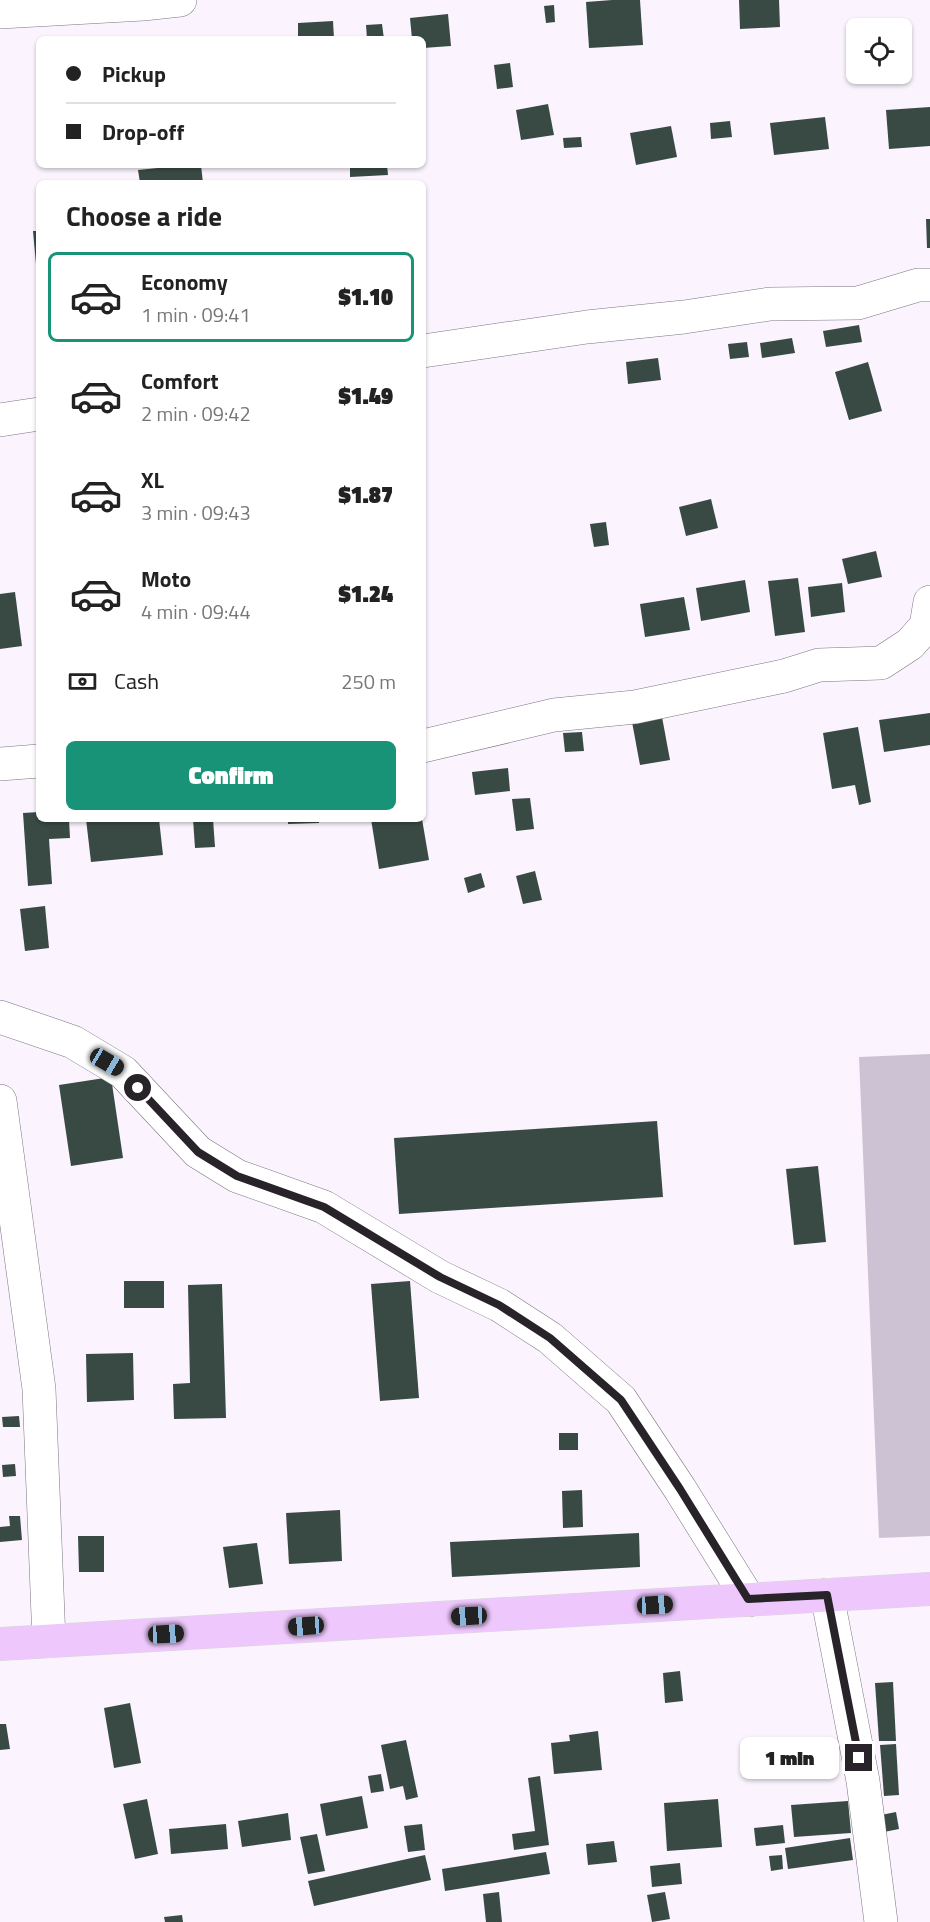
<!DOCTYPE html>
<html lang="en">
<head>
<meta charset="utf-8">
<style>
	body { margin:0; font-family:"Titillium Web",sans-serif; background:#f2f2f2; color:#222; height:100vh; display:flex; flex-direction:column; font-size:22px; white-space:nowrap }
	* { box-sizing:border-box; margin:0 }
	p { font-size:20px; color:#767676 }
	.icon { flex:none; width:33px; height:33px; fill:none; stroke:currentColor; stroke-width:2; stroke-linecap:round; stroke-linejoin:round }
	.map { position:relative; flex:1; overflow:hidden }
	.side { position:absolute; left:36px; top:180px; width:390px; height:642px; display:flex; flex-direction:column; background:#fff; border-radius:9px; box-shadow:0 2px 4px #0004 }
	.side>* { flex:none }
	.banner { position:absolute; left:36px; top:36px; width:390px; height:132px; border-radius:9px; box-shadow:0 2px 4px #0004; display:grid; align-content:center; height:132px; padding:0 30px; background:#fff }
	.controls { position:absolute; left:846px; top:18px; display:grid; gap:12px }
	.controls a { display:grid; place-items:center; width:66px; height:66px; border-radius:9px; background:#fff; box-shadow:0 2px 4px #0004; font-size:30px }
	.end { position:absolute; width:27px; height:27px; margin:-14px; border:8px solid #272329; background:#fff; box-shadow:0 0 0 3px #fff }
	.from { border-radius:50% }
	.bubble { position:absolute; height:42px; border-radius:9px; background:#fff; box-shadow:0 2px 4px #0004; font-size:20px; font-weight:800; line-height:42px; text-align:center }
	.car { position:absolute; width:18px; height:36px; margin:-18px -9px; border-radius:8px; box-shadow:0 0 4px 2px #0007; background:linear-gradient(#222 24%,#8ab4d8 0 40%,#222 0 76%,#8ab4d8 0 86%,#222 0) }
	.banner b { display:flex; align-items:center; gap:21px; height:57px; font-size:22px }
	.banner b+b { border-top:2px solid #e0e0e0 }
	.banner i { width:15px; height:15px; background:#222 }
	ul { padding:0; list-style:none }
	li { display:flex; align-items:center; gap:18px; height:90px; margin:0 12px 9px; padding:0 18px; border:3px solid transparent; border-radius:9px }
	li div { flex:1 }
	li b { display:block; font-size:22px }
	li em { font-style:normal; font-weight:800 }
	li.selected { border-color:#199378 }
	li>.icon { width:54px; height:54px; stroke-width:1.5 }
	h2 { padding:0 30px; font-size:27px; line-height:72px }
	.pay { display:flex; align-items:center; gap:15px; height:66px; padding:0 30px; font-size:22px }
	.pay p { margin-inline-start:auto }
	.primary-button { display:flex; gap:12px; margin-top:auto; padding:12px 30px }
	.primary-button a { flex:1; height:69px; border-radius:9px; background:#199378; color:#fff; font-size:24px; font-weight:800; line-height:69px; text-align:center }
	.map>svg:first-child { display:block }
	.green { fill:#cdc2d3 }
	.building { fill:#394a44 }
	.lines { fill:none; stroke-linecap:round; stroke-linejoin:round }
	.minor-casing { stroke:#7d7481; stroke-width:34 }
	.major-casing { stroke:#d8d7d8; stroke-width:34 }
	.minor { stroke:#fff; stroke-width:33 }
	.major { stroke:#eec8fd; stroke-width:33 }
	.route { stroke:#272329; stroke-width:8 }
</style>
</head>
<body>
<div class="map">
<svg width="930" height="1922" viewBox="0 0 930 1922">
	<rect width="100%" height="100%" fill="#fbf4fe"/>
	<!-- green -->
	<polygon class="green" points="930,1054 930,1536 879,1538 859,1057"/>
	<!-- building -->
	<g class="building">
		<polygon points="612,0 640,0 643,45 589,48 586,2"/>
		<polygon points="739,0 779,0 780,27 740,29"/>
		<polygon points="554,5 555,22 546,23 544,6"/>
		<polygon points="448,14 451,46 423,48 423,39 412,39 410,18"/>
		<polygon points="333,21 334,39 298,39 298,23"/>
		<polygon points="382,24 384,39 367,39 366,25"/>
		<polygon points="510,63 513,87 497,89 494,65"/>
		<polygon points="548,104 554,135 521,140 516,110"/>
		<polygon points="930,107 930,146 889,149 886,110"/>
		<polygon points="825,117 829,149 774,155 770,123"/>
		<polygon points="730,121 732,137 711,139 710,123"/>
		<polygon points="671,126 677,157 636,165 630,133"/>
		<polygon points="581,137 582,147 564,148 563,138"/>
		<polygon points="187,165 201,165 203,183 140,183 138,170"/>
		<polygon points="350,165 387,165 388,175 350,177"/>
		<polygon points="926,219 930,219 930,248 927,248"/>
		<polygon points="33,231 39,231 39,275 37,275"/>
		<polygon points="859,325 862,342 826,347 823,331"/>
		<polygon points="792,338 795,353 762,358 760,343"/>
		<polygon points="747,342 749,357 730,359 728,344"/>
		<polygon points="658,358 661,380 628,384 626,362"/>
		<polygon points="868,362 882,411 849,420 835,372"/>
		<polygon points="711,499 718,528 686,536 679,507"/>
		<polygon points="606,522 609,545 594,547 590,524"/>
		<polygon points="876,551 882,577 848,584 842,559"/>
		<polygon points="798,578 805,632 775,636 768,581"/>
		<polygon points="745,580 750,612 701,621 696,588"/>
		<polygon points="842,583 845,612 811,617 808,587"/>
		<polygon points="15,592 22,646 0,649 0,594"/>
		<polygon points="684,597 690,630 645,637 640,604"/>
		<polygon points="930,713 930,745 884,752 879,720"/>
		<polygon points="662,717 670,760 640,765 632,722"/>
		<polygon points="858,727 871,802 859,805 855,785 832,789 823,733"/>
		<polygon points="582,732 584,751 565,752 563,733"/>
		<polygon points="508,768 510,791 475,795 472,772"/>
		<polygon points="530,798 534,829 516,831 512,799"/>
		<polygon points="39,812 39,819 69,819 70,838 49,839 52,884 28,886 23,813"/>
		<polygon points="86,819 159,819 163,855 91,862"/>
		<polygon points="193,819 213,819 215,847 195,848"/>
		<polygon points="288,819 319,819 319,823 288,824"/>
		<polygon points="371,819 422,819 429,860 379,869"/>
		<polygon points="535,871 542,900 523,904 516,876"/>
		<polygon points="481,873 485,887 468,893 464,878"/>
		<polygon points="45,906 49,948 25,951 20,909"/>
		<polygon points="111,1077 123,1158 71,1166 59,1085"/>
		<polygon points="657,1121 663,1197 399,1214 394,1138"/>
		<polygon points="818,1166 826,1242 794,1245 786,1169"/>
		<rect x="124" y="1281" width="40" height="27"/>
		<polygon points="410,1281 419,1398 380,1401 371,1284"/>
		<polygon points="222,1284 226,1418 174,1419 173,1384 190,1383 188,1285"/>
		<polygon points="133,1353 134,1400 87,1402 86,1354"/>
		<polygon points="19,1416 20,1427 3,1427 2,1417"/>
		<rect x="559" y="1433" width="19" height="17"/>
		<polygon points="15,1464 16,1476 3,1477 2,1465"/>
		<polygon points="582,1490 583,1527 563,1528 562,1491"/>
		<polygon points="340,1510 342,1561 289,1564 286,1513"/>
		<polygon points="9,1516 20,1516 22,1540 0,1542 0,1527 10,1526"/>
		<polygon points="639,1533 640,1567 452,1577 450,1542"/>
		<polygon points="78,1536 104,1536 104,1572 79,1572"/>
		<polygon points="257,1543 263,1584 229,1588 223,1547"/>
		<polygon points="680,1671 683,1701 665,1703 663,1673"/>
		<polygon points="893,1682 896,1741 879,1741 875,1683"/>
		<polygon points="130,1703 141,1763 114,1768 104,1708"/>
		<polygon points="0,1724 6,1724 10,1749 0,1750"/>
		<polygon points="598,1731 602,1770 554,1774 551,1743 570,1741 569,1735"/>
		<polygon points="406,1740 418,1797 406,1800 403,1786 390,1789 381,1745"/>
		<polygon points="896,1744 899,1795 884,1796 880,1745"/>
		<polygon points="381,1774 384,1791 371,1793 368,1776"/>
		<polygon points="540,1776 549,1845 514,1850 512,1834 535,1831 528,1778"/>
		<polygon points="362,1796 368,1828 326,1836 320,1804"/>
		<polygon points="147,1799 158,1854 135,1859 123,1804"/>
		<polygon points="718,1799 722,1847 667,1851 664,1803"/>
		<polygon points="848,1801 851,1833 794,1837 791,1805"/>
		<polygon points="896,1812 899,1829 884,1832 881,1815"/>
		<polygon points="288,1813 291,1840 242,1847 238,1821"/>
		<polygon points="226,1824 228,1849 171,1854 169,1829"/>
		<polygon points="422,1824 425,1850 408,1852 404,1826"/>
		<polygon points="783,1825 785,1843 756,1846 754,1828"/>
		<polygon points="317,1834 325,1871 308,1874 300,1837"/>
		<polygon points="850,1838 853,1860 788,1869 785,1848"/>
		<polygon points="614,1841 617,1862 588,1865 586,1844"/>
		<polygon points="546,1852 550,1874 445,1891 442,1869"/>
		<polygon points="425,1855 431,1880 314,1906 308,1881"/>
		<polygon points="782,1855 783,1869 771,1871 769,1856"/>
		<polygon points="680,1863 682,1884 652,1887 650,1866"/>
		<polygon points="499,1892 502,1922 486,1922 483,1894"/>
		<polygon points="665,1892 670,1919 652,1922 647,1895"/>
		<polygon points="182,1915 183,1922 165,1922 164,1917"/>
	</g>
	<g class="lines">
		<!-- minor casing -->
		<g class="minor-casing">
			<g id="minor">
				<polyline points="0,12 143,4 180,0"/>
				<polyline points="423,351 587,327 684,317 770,304 858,303 918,285 930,285"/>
				<polyline points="0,420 39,414"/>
				<polyline points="423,746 554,715 635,707 784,676 819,665 881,663 910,644 926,626 930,602"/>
				<polyline points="0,764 39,761"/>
				<polyline points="0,1017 73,1042 123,1072 198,1152 237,1176 324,1207 440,1277 499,1305 550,1338 621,1400 680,1489 749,1600"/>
				<polyline points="0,1101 39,1389 49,1641"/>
				<polyline points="827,1595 863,1781 881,1922"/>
			</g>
		</g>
		<!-- major casing -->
		<g class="major-casing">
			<polyline id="major" points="0,1644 930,1589"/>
		</g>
		<!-- minor -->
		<use href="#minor" class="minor"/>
		<!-- major -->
		<use href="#major" class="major"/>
	</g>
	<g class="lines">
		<!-- route -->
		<polyline class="route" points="138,1088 198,1152 237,1176 324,1207 440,1277 499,1305 550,1338 621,1400 680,1489 748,1599 827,1595 859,1758"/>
	</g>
</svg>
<div class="controls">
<a><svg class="icon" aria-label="locate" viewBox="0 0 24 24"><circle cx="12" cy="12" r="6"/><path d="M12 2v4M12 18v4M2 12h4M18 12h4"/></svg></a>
</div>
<i class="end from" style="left:138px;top:1088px"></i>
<i class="end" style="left:859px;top:1758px"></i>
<div class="bubble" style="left:740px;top:1737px;width:99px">1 min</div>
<i class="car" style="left:107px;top:1062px;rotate:120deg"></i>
<i class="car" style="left:655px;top:1605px;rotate:87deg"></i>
<i class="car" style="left:469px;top:1616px;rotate:267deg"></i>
<i class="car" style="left:306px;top:1626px;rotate:266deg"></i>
<i class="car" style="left:166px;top:1634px;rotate:87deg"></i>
<div class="banner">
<b><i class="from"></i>Pickup</b>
<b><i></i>Drop-off</b>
</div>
<section class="side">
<h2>Choose a ride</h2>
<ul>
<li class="selected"><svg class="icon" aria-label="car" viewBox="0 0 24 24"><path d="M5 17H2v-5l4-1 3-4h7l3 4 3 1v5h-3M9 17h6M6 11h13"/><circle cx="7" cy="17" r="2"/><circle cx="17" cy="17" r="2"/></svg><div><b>Economy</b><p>1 min · 09:41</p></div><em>$1.10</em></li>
<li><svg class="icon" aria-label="car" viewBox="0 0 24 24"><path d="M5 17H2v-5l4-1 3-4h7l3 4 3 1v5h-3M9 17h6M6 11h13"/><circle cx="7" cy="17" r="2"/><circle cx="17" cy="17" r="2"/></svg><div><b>Comfort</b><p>2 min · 09:42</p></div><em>$1.49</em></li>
<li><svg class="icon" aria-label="car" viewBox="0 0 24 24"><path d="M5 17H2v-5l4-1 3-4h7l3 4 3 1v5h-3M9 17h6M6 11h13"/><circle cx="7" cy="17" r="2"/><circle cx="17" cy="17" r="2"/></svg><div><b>XL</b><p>3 min · 09:43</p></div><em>$1.87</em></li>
<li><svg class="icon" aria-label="car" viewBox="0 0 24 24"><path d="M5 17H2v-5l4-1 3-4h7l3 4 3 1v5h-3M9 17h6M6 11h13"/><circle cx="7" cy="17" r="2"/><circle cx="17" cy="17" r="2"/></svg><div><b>Moto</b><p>4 min · 09:44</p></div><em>$1.24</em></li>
</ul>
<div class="pay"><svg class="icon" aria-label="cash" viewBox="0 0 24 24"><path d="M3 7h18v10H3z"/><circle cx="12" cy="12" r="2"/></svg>Cash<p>250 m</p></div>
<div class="primary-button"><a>Confirm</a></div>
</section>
</div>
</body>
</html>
